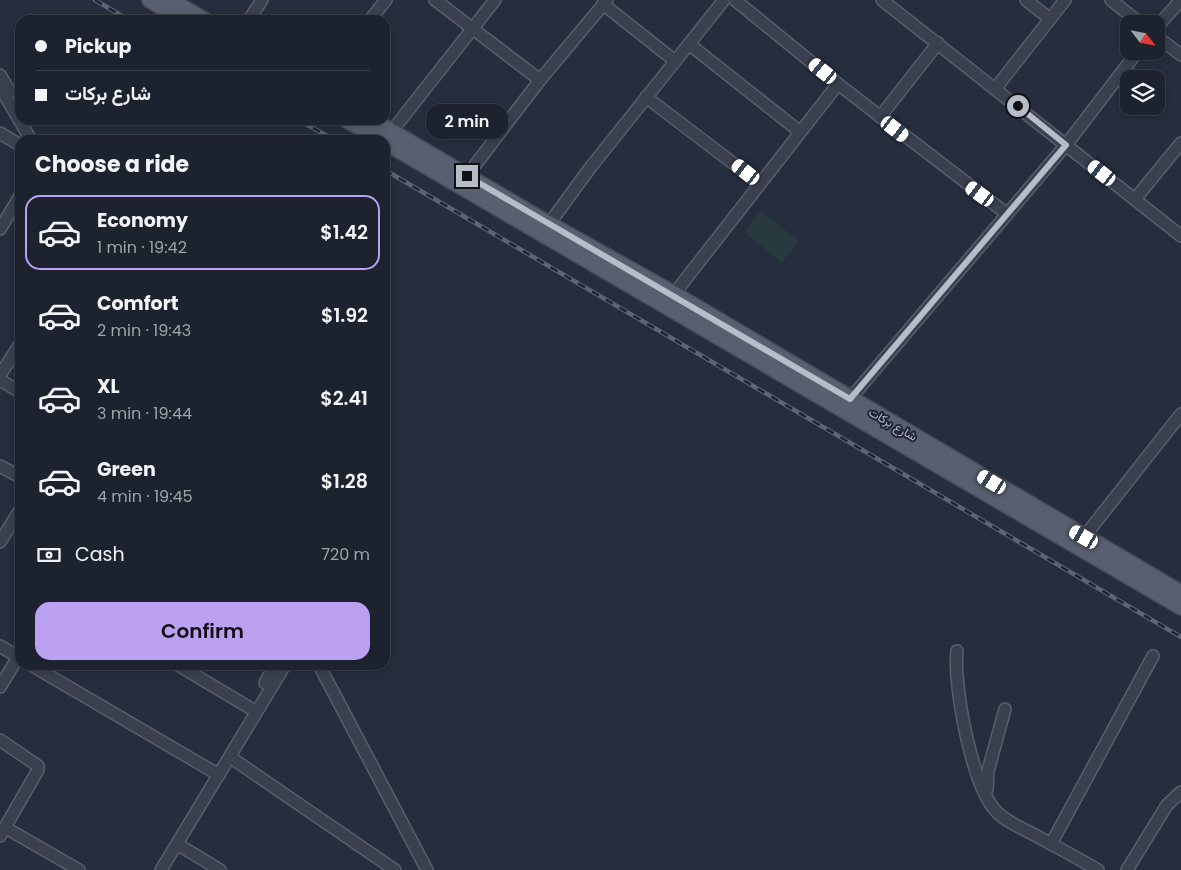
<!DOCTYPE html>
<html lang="en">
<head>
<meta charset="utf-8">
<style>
	body { margin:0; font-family:Poppins,Vazirmatn,sans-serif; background:#292f3a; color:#f1f3f6; height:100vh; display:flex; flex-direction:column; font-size:19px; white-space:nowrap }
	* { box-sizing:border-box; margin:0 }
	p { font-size:16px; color:#a0a4aa }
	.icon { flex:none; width:28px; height:28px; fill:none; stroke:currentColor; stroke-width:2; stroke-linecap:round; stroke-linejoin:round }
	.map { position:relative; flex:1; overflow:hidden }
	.details { position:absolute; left:15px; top:135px; width:375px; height:535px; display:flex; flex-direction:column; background:#1c222e; border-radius:15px; box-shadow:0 2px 8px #0003,0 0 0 1px #3a3f4a }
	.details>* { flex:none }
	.guide { position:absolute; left:15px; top:15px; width:375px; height:110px; border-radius:15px; box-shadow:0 2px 8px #0003,0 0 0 1px #3a3f4a; display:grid; align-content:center; height:110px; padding:0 20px; background:#1c222e }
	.needle { width:32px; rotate:122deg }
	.tools { position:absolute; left:1120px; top:15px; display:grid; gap:10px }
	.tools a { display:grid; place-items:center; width:45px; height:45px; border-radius:10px; background:#1c222e; box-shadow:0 2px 8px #0003,0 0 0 1px #3a3f4a; font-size:25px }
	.end { position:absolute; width:22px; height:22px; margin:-11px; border:6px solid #b7bcc9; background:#111; box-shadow:0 0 0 2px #111 }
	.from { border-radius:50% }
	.bubble { position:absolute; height:35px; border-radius:15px; background:#1c222e; box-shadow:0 2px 8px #0003,0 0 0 1px #3a3f4a; font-size:16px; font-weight:600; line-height:35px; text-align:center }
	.car { position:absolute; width:15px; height:30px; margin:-15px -8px; border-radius:6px; box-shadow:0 0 4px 1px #0007; background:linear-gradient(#fff 24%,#345 0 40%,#fff 0 76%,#345 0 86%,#fff 0) }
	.guide b { display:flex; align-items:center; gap:18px; height:48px; font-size:19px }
	.guide b+b { border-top:1px solid #3a3f4a }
	.guide i { width:12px; height:12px; background:#f1f3f6 }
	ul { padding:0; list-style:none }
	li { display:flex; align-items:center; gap:15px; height:75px; margin:0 10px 8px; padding:0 10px; border:2px solid transparent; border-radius:15px }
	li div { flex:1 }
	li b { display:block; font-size:19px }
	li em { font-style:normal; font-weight:600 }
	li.active { border-color:#bca0f2 }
	li>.icon { width:45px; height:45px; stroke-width:1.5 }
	h2 { padding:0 20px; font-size:22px; line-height:60px }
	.pay { display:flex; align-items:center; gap:12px; height:55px; padding:0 20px; font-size:19px }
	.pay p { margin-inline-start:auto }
	.cta { display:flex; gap:10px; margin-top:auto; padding:10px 20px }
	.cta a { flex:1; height:58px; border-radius:15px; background:#bca0f2; color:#111; font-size:20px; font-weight:600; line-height:58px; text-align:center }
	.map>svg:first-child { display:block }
	.green { fill:#283a3f }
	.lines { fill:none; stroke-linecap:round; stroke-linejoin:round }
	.minor-casing { stroke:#585e6c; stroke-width:14 }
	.major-casing { stroke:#444957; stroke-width:18 }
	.minor { stroke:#3a404e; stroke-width:11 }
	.major { stroke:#585f6e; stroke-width:15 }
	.rail-casing { stroke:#5d6475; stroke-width:4.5 }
	.rail { stroke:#1f2534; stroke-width:2.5; stroke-dasharray:8; stroke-linecap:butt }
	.route { stroke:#b7bcc9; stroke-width:6 }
	.labels { text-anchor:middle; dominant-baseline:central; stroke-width:4; stroke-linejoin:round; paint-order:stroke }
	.street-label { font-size:12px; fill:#b7bcc9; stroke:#1f2534 }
</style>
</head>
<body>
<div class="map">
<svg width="1181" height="870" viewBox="0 0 1181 870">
	<rect width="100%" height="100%" fill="#262e3e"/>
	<!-- green -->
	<polygon class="green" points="760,211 799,241 782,262 744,232"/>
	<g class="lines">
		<!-- minor casing -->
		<g class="minor-casing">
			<g id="minor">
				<polyline points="435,0 540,80"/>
				<polyline points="735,0 838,84 1007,214"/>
				<polyline points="882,0 1181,236"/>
				<polyline points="1026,0 1050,19"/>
				<polyline points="1111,0 1141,24"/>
				<polyline points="603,4 675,61"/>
				<polyline points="249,20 262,0"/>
				<polyline points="370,20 386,0"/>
				<polyline points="1156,28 1181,0"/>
				<polyline points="1156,36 1181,55"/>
				<polyline points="689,44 799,131"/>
				<polyline points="0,75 10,92"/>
				<polyline points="0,87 31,140"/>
				<polyline points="995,89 1065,0"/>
				<polyline points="646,97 759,183"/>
				<polyline points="880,117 938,43"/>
				<polyline points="392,131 495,0"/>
				<polyline points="0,133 20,145"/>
				<polyline points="463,181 540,80 607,0"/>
				<polyline points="1135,199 1181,143"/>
				<polyline points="549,224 590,168 724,0"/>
				<polyline points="0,229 20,196"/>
				<polyline points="674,294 838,84"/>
				<polyline points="0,375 20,344"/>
				<polyline points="0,380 20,392"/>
				<polyline points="850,399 1066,145 1138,51"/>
				<polyline points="0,466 20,477"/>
				<polyline points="1084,537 1181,414"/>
				<polyline points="0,542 20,510"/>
				<polyline points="0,646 20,658"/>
				<path d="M957,651c-4,34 15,135 39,160 9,10 23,16 35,22 22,12 45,24 67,37"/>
				<polyline points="31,665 219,775"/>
				<polyline points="178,665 250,708"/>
				<polyline points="319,665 427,870"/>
				<polyline points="265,683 275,665"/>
				<polyline points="0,687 20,654"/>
				<polyline points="0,740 38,766 38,770 0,836"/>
				<polyline points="230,757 395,870"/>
				<polyline points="987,790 988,771 1005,709"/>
				<polyline points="6,828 79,870"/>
				<polyline points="177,844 220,870"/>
				<polyline points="1051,844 1153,656"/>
				<polyline points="161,870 285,665"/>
				<polyline points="1127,870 1167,805 1181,792"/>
			</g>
		</g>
		<!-- major casing -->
		<g class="major-casing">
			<g id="major">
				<polyline points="150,0 183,20"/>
				<polyline points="170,0 204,20"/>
				<polyline points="347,120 382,140"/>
				<polyline points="372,120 549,224 674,294 1181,593"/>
				<polyline points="385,142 1181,607"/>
			</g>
		</g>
		<!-- minor -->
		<use href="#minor" class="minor"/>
		<!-- major -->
		<use href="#major" class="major"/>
		<!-- rail casing -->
		<g class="rail-casing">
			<g id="rail">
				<polyline points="95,0 129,20"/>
				<polyline points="299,120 334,140"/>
				<polyline points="385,170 1181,637"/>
			</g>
		</g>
		<!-- rail -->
		<use href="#rail" class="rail"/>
	</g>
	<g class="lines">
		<!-- route -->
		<polyline class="route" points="467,176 850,399 1066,145 1018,106"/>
	</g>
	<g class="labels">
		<!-- street labels -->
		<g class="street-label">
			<text transform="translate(893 424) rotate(30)">شارع بركات</text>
		</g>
	</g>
</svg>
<div class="tools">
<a><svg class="needle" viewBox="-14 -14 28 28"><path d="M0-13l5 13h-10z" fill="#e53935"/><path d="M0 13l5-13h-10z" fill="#a0a4aa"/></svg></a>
<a><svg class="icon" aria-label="layers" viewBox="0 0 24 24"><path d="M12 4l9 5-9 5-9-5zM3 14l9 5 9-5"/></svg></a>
</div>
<i class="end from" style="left:1018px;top:106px"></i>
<i class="end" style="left:467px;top:176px"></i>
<div class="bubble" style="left:426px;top:104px;width:82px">2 min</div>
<i class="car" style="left:823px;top:71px;rotate:309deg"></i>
<i class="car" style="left:895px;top:129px;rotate:128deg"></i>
<i class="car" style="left:746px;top:172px;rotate:308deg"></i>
<i class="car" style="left:1102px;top:173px;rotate:308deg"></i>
<i class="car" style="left:980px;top:194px;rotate:306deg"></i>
<i class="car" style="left:992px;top:482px;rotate:301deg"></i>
<i class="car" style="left:1084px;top:537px;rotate:300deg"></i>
<div class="guide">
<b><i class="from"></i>Pickup</b>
<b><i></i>شارع بركات</b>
</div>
<section class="details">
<h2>Choose a ride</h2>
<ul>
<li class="active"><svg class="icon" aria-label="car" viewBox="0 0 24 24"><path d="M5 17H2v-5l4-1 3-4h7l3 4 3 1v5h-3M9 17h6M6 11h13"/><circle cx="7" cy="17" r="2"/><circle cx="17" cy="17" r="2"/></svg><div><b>Economy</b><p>1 min · 19:42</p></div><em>$1.42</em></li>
<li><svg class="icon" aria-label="car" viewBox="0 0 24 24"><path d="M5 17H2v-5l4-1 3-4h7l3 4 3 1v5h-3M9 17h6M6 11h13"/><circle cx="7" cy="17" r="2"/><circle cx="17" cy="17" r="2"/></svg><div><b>Comfort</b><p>2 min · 19:43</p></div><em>$1.92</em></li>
<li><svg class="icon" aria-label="car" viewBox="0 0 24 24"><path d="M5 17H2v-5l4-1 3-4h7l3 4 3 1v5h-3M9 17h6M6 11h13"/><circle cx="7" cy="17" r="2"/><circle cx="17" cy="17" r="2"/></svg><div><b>XL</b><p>3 min · 19:44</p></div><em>$2.41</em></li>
<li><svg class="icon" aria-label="car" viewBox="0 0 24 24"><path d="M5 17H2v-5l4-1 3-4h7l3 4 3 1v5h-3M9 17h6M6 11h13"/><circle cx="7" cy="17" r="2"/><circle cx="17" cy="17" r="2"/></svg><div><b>Green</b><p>4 min · 19:45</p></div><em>$1.28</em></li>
</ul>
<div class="pay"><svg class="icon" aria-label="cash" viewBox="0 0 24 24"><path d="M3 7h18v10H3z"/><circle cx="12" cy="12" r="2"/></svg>Cash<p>720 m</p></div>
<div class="cta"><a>Confirm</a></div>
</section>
</div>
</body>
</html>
